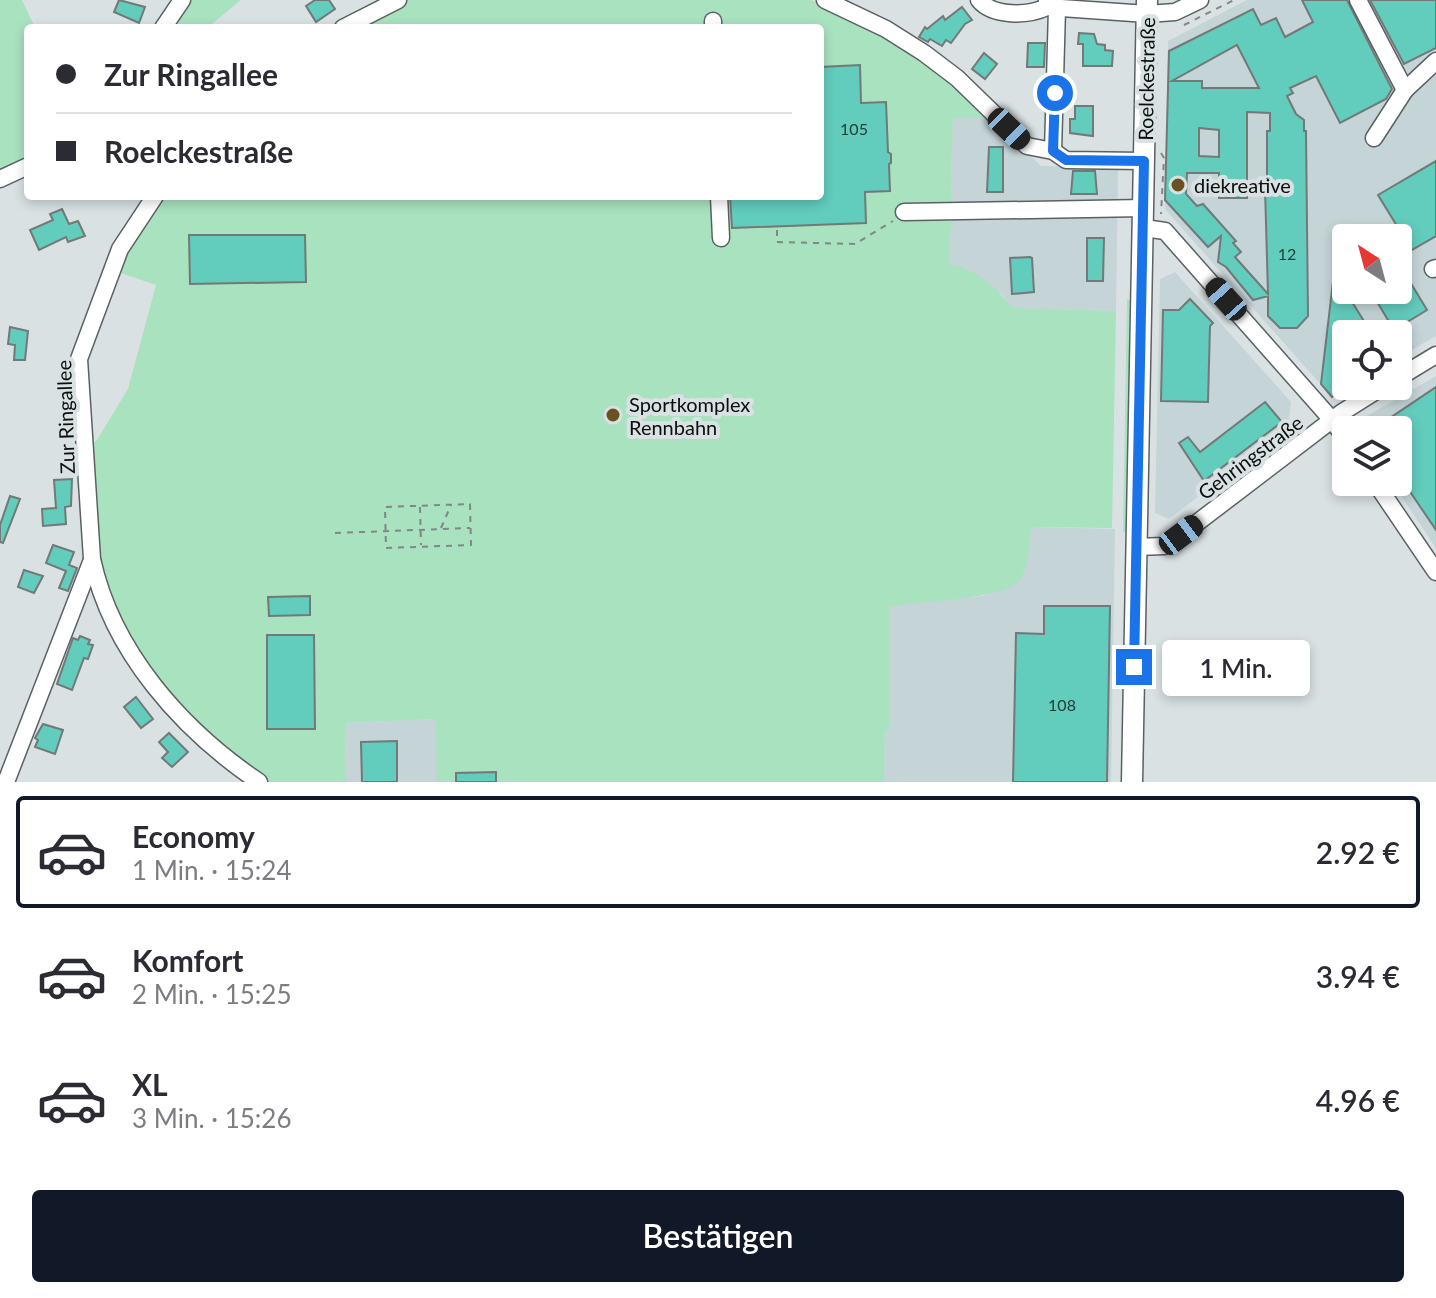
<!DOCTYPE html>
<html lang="de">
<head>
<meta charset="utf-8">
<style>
	body { margin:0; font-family:Lato,sans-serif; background:#f7f7f7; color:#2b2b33; height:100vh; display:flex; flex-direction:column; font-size:30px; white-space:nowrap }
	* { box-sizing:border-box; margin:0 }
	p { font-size:26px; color:#7c7c81 }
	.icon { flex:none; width:44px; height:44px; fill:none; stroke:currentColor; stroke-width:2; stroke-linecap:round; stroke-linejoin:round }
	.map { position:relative; height:782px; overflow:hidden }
	.sheet { display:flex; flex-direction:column; background:#fff; flex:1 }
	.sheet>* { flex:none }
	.top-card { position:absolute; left:24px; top:24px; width:800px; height:176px; border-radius:8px; box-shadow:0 4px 12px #0003; display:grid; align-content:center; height:176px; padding:0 32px; background:#fff }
	.needle { width:52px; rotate:324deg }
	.controls { position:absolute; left:1332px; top:224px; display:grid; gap:16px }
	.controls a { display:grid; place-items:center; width:80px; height:80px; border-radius:8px; background:#fff; box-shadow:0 4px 12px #0003; font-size:40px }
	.end { position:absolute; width:36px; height:36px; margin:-18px; border:10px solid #1a73e8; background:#fff; box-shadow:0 0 0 4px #fff }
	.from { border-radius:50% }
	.bubble { position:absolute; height:56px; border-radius:8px; background:#fff; box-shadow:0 4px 12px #0003; font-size:26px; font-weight:600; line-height:56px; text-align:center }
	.car { position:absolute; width:24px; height:48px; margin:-24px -12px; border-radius:10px; box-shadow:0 0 6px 2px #0007; background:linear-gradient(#222 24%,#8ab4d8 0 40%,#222 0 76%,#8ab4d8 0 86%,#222 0) }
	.top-card b { display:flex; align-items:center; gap:28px; height:76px; font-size:30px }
	.top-card b+b { border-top:2px solid #e1e1e2 }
	.top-card i { width:20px; height:20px; background:#2b2b33 }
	ul { padding:14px 0 0; list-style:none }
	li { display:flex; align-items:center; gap:24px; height:112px; margin:0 16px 12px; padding:0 16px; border:4px solid transparent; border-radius:8px }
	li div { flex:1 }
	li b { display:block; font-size:30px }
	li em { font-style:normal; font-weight:600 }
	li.on { border-color:#111827 }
	li>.icon { width:72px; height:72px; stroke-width:1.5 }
	.cta { display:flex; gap:16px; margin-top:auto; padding:16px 32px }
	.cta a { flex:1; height:92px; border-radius:8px; background:#111827; color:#fff; font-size:32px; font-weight:600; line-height:92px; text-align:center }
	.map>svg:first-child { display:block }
	.built { fill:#c4d4d7; fill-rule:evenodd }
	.green { fill:#a9e2bf }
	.building { fill:#62ccbd; stroke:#727977; stroke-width:2; fill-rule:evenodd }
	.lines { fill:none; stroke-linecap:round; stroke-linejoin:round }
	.minor-casing { stroke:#5b6163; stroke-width:19 }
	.major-casing { stroke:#5b6163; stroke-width:23 }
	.path { stroke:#818787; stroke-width:2; stroke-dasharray:6 6; stroke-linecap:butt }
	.minor { stroke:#fff; stroke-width:16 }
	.major { stroke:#fff; stroke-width:20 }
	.route { stroke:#1a73e8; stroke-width:10 }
	.poi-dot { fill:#6b5122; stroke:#d9e1e2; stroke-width:3 }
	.labels { text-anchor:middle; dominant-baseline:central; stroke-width:8; stroke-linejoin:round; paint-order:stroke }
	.number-label { font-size:16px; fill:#213e3a }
	.street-label { font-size:20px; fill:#0b0e0e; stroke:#d9e1e2 }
	.poi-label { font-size:20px; fill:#0b0e0e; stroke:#d9e1e2; text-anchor:start }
</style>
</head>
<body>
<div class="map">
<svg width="1436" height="782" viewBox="0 0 1436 782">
	<rect width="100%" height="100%" fill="#d9e1e2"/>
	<!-- built -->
	<g class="built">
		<path d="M1247,0h189v336l-38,22v-24h-52v52h5l-19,11 -167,-188 3,-168zM1346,238h52v52h-52z"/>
		<polygon points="953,118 993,118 1041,166 1118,167 1116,311 1011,308 1002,294 950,264 950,230 953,223 951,178"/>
		<polygon points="1175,272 1291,402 1288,428 1169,519 1155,513 1160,279"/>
		<polygon points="1436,376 1436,548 1392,482 1398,482 1398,430 1357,430 1353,424"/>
		<polygon points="1031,527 1115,529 1111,782 884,782 885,729 889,728 889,607 904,603 982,596 1019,581 1024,573"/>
		<polygon points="437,719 437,782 346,782 345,723"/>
	</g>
	<!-- green -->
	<g class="green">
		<polygon points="0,0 22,0 35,28 28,28 28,161 0,173"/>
		<polygon points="189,0 241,0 207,28 170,28"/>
		<path d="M408,0h403l7,3c65,30 122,67 175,115h-40l-2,60 2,45 -3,7v34c27,6 46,22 62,44l104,3 -4,217 -81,-1c-2,15 -2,37 -9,50 -14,24 -106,23 -133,30v122l-4,1 -1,52h-447l-1,-63 -91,4 1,59h-77l-12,-7 -57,-44 -71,-89 -33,-85 -7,-111 8,-6 31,-51 28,-104 -38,-13 41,-76h661v-168h-471z"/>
		<polygon points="1127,299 1135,302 1127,532 1123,532"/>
	</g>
	<!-- building -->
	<g class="building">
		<polygon points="119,0 145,7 139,23 114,12"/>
		<polygon points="315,0 329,0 335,9 316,22 306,6"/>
		<path d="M1302,0h45l45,89 -6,10 -46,24 -24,-47 -26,12 3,5 -6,3 9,18 8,6v11h2l2,185 -11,12h-17l-12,-12v-20l-15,4 -27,-33 -8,-5 3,-26 -13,11 -43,-47 4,-149 84,-42 8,16 15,-7 9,19 28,-15zM1237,45l22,43h-57v-7h-30zM1247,112l23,1v18h-3v57h-2l3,106 -33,-37 6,-5 -8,-9 3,-2 -33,-37 -6,2 -11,-12 1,-21h32v25h28zM1199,128l20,2v27l-20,-1z"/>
		<polygon points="1370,0 1436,0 1436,48 1404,64"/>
		<polygon points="962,7 972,20 965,24 951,43 946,40 942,46 930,39 928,42 919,37 925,27 927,29 943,16 945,20"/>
		<polygon points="1079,33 1094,34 1097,44 1105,45 1105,50 1113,51 1112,66 1083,66 1083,44 1078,44"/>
		<polygon points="1028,43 1045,43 1044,67 1027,67"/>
		<polygon points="984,53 997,64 985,79 972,69"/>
		<polygon points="860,65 861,103 886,102 888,152 891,154 891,163 889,164 890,191 865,192 866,223 732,228 730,196 820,196 820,67"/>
		<polygon points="1075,106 1093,106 1093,136 1070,133 1070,119 1075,119"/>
		<polygon points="989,147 1003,147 1003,192 987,192"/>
		<polygon points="1436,161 1436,236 1398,258 1398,238 1377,238 1397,226 1378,195"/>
		<polygon points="1073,171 1095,171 1097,194 1071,194"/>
		<polygon points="62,209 69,224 78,221 85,236 68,242 66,237 39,250 30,230 53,220 50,214"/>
		<polygon points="189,235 305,235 306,282 190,284"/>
		<polygon points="1087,238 1104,238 1103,281 1087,281"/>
		<polygon points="1030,257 1032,258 1034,292 1012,294 1010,258"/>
		<polygon points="1398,262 1427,310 1394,330 1370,290 1398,290"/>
		<polygon points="1334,273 1372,334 1346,334 1346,389 1332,397 1321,384"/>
		<polygon points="1190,299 1213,323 1210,326 1208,402 1161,401 1163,310 1179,310"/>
		<polygon points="10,327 28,331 25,360 14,360 15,345 8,344"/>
		<polygon points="1436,387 1436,530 1398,474 1398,430 1372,430"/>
		<polygon points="1265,402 1282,422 1204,481 1179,443 1188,437 1200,452"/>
		<polygon points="72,479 71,506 65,507 66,524 43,526 42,509 56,508 54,480"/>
		<polygon points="10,496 20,499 3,543 0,542 0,525"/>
		<polygon points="53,545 74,552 69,565 77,568 68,591 59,588 66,571 46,563"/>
		<polygon points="24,570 43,576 34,593 18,587"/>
		<polygon points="310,596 310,615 269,616 268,597"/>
		<polygon points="1044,606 1110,606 1107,782 1013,782 1016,633 1044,634"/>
		<polygon points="267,635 314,635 315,729 267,729"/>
		<polygon points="80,636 90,640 88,644 93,645 88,659 84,658 72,690 57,684 73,638 78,640"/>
		<polygon points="136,697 153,719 141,728 124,707"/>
		<polygon points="43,724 63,730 55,754 35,747 38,740 35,738"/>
		<polygon points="169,733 188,752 172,767 162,758 168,752 159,742"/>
		<polygon points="397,741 397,782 362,782 361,742"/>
		<polygon points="496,772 496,782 456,782 456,773"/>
	</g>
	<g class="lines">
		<!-- minor casing -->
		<g class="minor-casing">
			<g id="minor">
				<polyline points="825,0 886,29 924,53 957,78 1027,146 1053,151 1066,160 1144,161"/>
				<path d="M979,0c14,17 49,16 68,7"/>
				<polyline points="1047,0 1047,7 1147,14 1175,12 1200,0"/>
				<polyline points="1358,0 1405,90 1374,138"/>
				<polyline points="713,21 713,28"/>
				<polyline points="163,28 182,0"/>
				<polyline points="343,28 398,0"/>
				<polyline points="1405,90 1436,61"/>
				<polyline points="1053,151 1057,8"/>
				<polyline points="0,179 28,166"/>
				<path d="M155,196l-35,53 -41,110 13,200c20,93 90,171 167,223"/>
				<polyline points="719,196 721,238"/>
				<polyline points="904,212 1144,208"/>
				<polyline points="1144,228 1165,231 1332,420 1346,439"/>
				<polyline points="1433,269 1436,268"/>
				<polyline points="1398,378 1436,355"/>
				<polyline points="1375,482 1436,572"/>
				<polyline points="1136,547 1164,546 1181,535 1341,413 1384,386"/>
				<polyline points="6,782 92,560"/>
			</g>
		</g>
		<!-- major casing -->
		<g class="major-casing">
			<polyline id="major" points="1132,782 1147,0"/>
		</g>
		<!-- path -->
		<g class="path">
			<polyline points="1184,25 1234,0"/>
			<polyline points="1161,153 1164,158 1161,214"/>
			<polyline points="777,230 777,242 855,244 893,221"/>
			<polygon points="470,504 471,545 386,548 385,507"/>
			<polyline points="420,507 421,545"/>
			<polyline points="441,528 451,505"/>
			<polyline points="335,533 470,528"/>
		</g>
		<!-- minor -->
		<use href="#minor" class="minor"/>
		<!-- major -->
		<use href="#major" class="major"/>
	</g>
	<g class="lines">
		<!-- route -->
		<polyline class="route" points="1055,93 1053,151 1066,160 1144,161 1134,667"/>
	</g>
	<!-- markers -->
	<g class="poi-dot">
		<circle cx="1178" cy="185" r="8"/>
		<circle cx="613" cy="415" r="8"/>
	</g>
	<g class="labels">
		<!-- number labels -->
		<g class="number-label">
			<text x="854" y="128">105</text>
			<text x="1287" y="253">12</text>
			<text x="1062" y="704">108</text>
		</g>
		<!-- street labels -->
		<g class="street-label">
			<text transform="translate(1146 79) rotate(-89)">Roelckestraße</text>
			<text transform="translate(65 417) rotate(-92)">Zur Ringallee</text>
			<text transform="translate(1250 457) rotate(-37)">Gehringstraße</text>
		</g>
		<!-- poi labels -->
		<g class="poi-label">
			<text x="1194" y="185">diekreative</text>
			<text x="629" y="404">Sportkomplex<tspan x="629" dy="23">Rennbahn</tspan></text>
		</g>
	</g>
</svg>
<div class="controls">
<a><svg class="needle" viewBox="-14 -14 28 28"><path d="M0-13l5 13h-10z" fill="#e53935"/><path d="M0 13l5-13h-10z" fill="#7c7c81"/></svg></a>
<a><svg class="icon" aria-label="locate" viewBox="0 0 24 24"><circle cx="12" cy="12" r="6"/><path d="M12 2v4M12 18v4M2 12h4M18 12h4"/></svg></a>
<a><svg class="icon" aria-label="layers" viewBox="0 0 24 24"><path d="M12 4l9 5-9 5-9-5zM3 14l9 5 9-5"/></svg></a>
</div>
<i class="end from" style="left:1055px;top:93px"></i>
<i class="end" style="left:1134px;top:667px"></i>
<div class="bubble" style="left:1162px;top:640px;width:148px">1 Min.</div>
<i class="car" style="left:1009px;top:129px;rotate:134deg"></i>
<i class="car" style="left:1226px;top:299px;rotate:318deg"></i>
<i class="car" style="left:1181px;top:535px;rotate:53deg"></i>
<div class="top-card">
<b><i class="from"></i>Zur Ringallee</b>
<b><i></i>Roelckestraße</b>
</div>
</div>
<section class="sheet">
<ul>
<li class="on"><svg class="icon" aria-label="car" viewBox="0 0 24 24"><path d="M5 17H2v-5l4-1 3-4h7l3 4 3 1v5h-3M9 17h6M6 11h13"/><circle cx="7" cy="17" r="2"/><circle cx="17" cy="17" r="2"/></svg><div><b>Economy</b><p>1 Min. · 15:24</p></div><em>2.92 €</em></li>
<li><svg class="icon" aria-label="car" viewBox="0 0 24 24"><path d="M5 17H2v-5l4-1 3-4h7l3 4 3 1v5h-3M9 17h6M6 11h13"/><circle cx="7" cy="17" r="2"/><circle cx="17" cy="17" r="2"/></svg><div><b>Komfort</b><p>2 Min. · 15:25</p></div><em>3.94 €</em></li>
<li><svg class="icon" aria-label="car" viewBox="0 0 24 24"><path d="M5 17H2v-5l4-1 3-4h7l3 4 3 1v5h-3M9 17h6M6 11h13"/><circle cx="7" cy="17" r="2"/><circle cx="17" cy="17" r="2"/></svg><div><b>XL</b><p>3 Min. · 15:26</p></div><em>4.96 €</em></li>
</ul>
<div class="cta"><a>Bestätigen</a></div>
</section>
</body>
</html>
